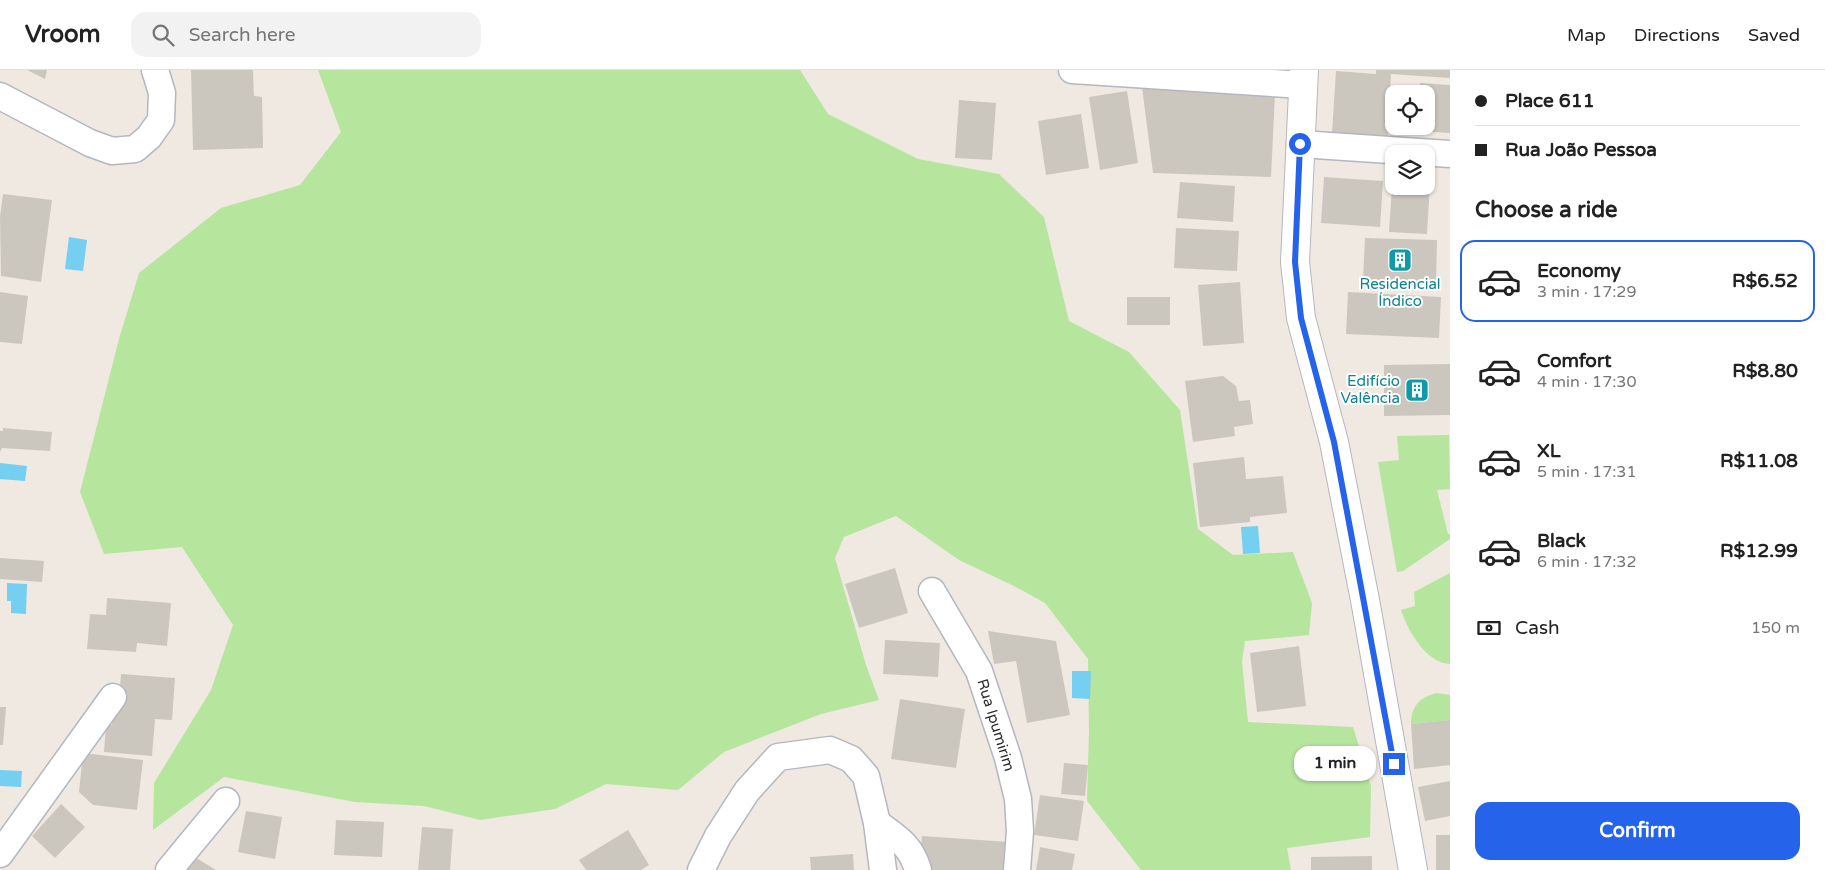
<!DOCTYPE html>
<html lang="en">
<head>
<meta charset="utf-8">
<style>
	body { margin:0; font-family:"Varela Round",sans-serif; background:#f2f2f2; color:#222; height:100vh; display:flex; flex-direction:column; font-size:19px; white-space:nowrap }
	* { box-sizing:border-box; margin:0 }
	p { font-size:16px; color:#767676 }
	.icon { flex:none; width:28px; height:28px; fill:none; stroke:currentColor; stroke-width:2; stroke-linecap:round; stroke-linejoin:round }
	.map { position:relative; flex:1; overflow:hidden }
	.panel { display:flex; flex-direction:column; background:#fff; width:375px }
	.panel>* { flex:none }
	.banner { display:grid; align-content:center; height:110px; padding:0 25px; background:#fff }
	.fabs { position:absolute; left:1385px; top:15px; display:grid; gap:10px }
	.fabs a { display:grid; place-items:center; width:50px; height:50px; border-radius:10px; background:#fff; box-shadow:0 1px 4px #0004; font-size:25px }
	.end { position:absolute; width:22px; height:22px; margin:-11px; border:6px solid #2563eb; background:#fff; box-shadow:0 0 0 2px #fff }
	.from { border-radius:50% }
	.bubble { position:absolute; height:35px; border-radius:15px; background:#fff; box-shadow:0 1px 4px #0004; font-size:16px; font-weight:800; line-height:35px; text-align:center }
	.banner b { display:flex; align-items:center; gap:18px; height:48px; font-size:19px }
	.banner b+b { border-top:1px solid #e0e0e0 }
	.banner i { width:12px; height:12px; background:#222 }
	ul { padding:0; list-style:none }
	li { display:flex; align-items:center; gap:15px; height:82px; margin:0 10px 8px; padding:0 15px; border:2px solid transparent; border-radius:15px }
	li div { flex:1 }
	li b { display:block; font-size:19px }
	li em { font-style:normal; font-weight:800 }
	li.on { border-color:#2563eb }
	li>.icon { width:45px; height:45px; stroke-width:1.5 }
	h2 { padding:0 25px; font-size:22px; line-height:60px }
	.pay { display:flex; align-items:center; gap:12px; height:55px; padding:0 25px; font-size:19px }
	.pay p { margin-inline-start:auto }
	.primary-button { display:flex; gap:10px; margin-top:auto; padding:10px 25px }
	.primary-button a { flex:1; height:58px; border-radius:15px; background:#2563eb; color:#fff; font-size:20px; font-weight:800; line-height:58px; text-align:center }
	header { display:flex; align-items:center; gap:30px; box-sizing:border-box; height:70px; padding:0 25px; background:#fff; border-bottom:1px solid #e0e0e0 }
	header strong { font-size:24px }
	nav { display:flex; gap:28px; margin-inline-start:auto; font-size:18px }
	.search { width:350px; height:45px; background:#f2f2f2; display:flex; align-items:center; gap:12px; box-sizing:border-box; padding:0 18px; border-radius:15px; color:#767676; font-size:19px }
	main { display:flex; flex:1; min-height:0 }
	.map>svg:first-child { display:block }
	.green { fill:#b6e59e }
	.water { fill:#75cff0 }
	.building { fill:#cbc7bf }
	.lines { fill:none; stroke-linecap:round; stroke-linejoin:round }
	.minor-casing { stroke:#b4b7c1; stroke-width:29 }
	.secondary-casing { stroke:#b4b7c1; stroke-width:30 }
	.minor { stroke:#fff; stroke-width:26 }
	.secondary { stroke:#fff; stroke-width:28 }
	.route { stroke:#2563eb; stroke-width:6 }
	.labels { text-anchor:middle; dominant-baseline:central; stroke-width:4; stroke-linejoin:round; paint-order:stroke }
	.culture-label { font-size:15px; fill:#0d838f; stroke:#fff }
	.street-label { font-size:15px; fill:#2e2e2e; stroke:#fff }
</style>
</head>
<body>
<header>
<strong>Vroom</strong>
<div class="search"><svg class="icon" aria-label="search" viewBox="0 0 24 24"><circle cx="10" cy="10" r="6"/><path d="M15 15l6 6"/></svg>Search here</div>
<nav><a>Map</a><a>Directions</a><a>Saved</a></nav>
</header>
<main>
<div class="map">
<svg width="1450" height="800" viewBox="0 0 1450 800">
	<rect width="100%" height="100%" fill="#efe9e1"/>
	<!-- green -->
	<g class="green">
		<polygon points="318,0 800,0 828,44 918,89 999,104 1044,147 1069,251 1129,282 1180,340 1198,459 1233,485 1293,482 1312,533 1309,565 1245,571 1242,592 1248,652 1353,657 1371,716 1370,767 1287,778 1291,800 1141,800 1087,731 1089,661 1088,589 1045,533 1014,516 959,490 896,446 844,467 835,488 866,595 879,630 821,644 724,682 678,720 606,714 555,739 480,750 424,736 355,732 224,707 153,760 154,713 211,620 233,555 182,477 104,484 80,422 119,269 139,203 221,138 300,115 341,62"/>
		<polygon points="1449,365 1450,419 1437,420 1448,464 1450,464 1450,469 1403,501 1397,502 1378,392 1399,390 1397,366"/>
		<path d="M1450,503v91c-24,-1 -42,-33 -49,-54l14,-4 -1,-14z"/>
		<path d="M1437,623l13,2v25l-39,4c0,-18 9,-27 26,-31z"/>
	</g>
	<!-- water -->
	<g class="water">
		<polygon points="69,167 87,170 83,201 65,199"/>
		<polygon points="0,393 27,396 25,411 0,409"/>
		<polygon points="1258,456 1260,483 1243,484 1241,457"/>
		<polygon points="7,513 27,514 26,544 11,543 11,531 7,531"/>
		<polygon points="1072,601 1091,601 1090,629 1072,628"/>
		<polygon points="0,700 22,701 21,717 0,716"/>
	</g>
	<!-- building -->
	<g class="building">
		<polygon points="27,0 47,0 45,9"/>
		<polygon points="191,0 253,0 254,26 262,27 263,78 193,80"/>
		<polygon points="1376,0 1450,0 1450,8 1391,4 1388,67 1332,63 1336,1 1376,4"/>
		<polygon points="1420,13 1450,15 1450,63 1418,61 1418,56 1426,56 1426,24 1420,24"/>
		<polygon points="1142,17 1275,24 1271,107 1153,103"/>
		<polygon points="1127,21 1138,93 1100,100 1089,27"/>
		<polygon points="959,30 996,33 992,90 955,88"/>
		<polygon points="1081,44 1089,98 1046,105 1038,51"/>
		<polygon points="1324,107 1383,111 1380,157 1321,153"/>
		<polygon points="1180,112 1235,116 1233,152 1177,148"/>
		<polygon points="1426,113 1430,113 1427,164 1389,162 1392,116 1426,116"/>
		<polygon points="3,124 52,130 41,212 1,206 0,147"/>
		<polygon points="1176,158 1239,161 1237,201 1174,198"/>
		<polygon points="1365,168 1437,170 1436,215 1363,210"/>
		<polygon points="1240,212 1244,273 1203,276 1198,215"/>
		<polygon points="0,222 28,226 22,274 0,272"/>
		<polygon points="1348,222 1441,227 1439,268 1346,264"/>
		<rect x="1127" y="227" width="43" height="28"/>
		<polygon points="1450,294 1450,345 1384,346 1384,295"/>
		<polygon points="1223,306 1236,316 1239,331 1250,330 1253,354 1234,357 1235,366 1193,372 1185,311"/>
		<polygon points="3,358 52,362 50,381 2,378 0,382 0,361 3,361"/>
		<polygon points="1244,387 1246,409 1283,406 1287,443 1250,447 1250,452 1200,457 1193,393"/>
		<polygon points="0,488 44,491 42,512 0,509"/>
		<polygon points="895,498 908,543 859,558 845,514"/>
		<polygon points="107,528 171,533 167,576 137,573 136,582 87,579 90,544 106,545"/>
		<polygon points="988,561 1056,571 1070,645 1027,653 1016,591 994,594"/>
		<polygon points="885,570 940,573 938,607 883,604"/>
		<polygon points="1299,576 1306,636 1257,642 1250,583"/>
		<polygon points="121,604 175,608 172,650 155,649 152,686 104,682 106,655 112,655 114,632 119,633"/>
		<polygon points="900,629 965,639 956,698 891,689"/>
		<polygon points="0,637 6,637 3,675 0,675"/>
		<polygon points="1450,650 1450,695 1414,699 1411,654"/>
		<polygon points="83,683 143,690 137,740 93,735 79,722"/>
		<polygon points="1064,693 1088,695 1085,726 1061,724"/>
		<polygon points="1450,711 1450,746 1425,751 1418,717"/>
		<polygon points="1040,725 1084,731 1078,771 1034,765"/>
		<polygon points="61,734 85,757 55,788 32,766"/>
		<polygon points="246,741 282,747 275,789 238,782"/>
		<polygon points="336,750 384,752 382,787 334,785"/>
		<polygon points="422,757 453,759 450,800 418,800"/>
		<polygon points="628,760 649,795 641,800 586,800 579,790"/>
		<rect x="1436" y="765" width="14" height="35"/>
		<polygon points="922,766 1009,772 1007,800 919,800"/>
		<polygon points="1040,777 1075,784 1072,800 1036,800"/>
		<polygon points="190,784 216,800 180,800"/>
		<polygon points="853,784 854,800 811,800 810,787"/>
		<polygon points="1372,786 1372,800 1311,800 1311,787"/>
	</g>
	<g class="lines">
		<!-- minor casing -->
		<g class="minor-casing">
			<g id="minor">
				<polyline points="1072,0 1303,15"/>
				<polyline points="0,26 90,73 112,81 135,79 149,67 161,50 162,23 155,0"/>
				<polyline points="1300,74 1450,84"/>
				<polyline points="932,521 979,601 1008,688 1018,729 1020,761 1017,800"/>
				<path d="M877,753c20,15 34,22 41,47"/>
				<polyline points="0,784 113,627"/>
				<polyline points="169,800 226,731"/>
				<polyline points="701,800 718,766 747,721 778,687 830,680 851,689 866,706 877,753 883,800"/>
			</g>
		</g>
		<!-- secondary casing -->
		<g class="secondary-casing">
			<polyline id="secondary" points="1304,0 1295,192 1301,248 1334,372 1365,530 1413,800"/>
		</g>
		<!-- minor -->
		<use href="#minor" class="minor"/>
		<!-- secondary -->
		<use href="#secondary" class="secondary"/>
	</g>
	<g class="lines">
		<!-- route -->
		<polyline class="route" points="1300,74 1295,192 1301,248 1334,372 1394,694"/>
	</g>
	<!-- icons -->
	<defs>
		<g id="building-square" transform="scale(1.25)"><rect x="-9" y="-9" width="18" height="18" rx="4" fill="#0f9aa8" stroke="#fff"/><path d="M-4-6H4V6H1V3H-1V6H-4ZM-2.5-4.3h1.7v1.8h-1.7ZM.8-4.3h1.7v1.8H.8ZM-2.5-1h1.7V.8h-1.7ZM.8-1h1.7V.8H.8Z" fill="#fff"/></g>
	</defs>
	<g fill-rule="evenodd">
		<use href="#building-square" x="1400" y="190"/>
		<use href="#building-square" x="1417" y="320"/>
	</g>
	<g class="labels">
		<!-- culture labels -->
		<g class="culture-label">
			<text x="1400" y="214">Residencial<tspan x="1400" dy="17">Índico</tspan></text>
			<text x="1400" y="311" text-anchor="end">Edifício<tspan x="1400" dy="17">Valência</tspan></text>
		</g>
		<!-- street labels -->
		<g class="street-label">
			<text transform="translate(996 655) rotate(73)">Rua Ipumirim</text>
		</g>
	</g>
</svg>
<div class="fabs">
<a><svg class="icon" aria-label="locate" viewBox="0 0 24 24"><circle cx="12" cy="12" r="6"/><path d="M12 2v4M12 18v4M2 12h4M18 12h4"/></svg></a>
<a><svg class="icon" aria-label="layers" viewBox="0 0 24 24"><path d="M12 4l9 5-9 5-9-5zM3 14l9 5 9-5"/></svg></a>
</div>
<i class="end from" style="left:1300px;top:74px"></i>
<i class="end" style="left:1394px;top:694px"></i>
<div class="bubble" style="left:1294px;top:676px;width:82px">1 min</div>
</div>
<section class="panel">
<div class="banner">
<b><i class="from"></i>Place 611</b>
<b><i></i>Rua João Pessoa</b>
</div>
<h2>Choose a ride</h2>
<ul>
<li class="on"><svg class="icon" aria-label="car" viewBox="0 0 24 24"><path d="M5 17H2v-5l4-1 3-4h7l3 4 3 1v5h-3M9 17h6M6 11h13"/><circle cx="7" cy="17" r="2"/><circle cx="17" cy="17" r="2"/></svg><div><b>Economy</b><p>3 min · 17:29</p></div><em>R$6.52</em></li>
<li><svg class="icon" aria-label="car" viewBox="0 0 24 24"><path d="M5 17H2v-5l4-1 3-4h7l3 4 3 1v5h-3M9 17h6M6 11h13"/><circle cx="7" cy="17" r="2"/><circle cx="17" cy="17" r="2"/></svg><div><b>Comfort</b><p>4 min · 17:30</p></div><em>R$8.80</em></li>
<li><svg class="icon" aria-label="car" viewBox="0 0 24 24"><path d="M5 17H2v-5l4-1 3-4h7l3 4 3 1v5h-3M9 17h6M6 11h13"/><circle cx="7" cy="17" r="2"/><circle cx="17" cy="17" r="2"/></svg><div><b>XL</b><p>5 min · 17:31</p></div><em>R$11.08</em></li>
<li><svg class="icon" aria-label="car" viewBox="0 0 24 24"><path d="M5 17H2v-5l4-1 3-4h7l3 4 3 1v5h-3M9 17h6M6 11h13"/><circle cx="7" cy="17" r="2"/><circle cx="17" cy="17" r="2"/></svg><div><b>Black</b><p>6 min · 17:32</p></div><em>R$12.99</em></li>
</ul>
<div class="pay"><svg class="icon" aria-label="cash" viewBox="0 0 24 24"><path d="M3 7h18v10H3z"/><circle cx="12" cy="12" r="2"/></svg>Cash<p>150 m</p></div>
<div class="primary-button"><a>Confirm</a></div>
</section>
</main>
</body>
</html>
